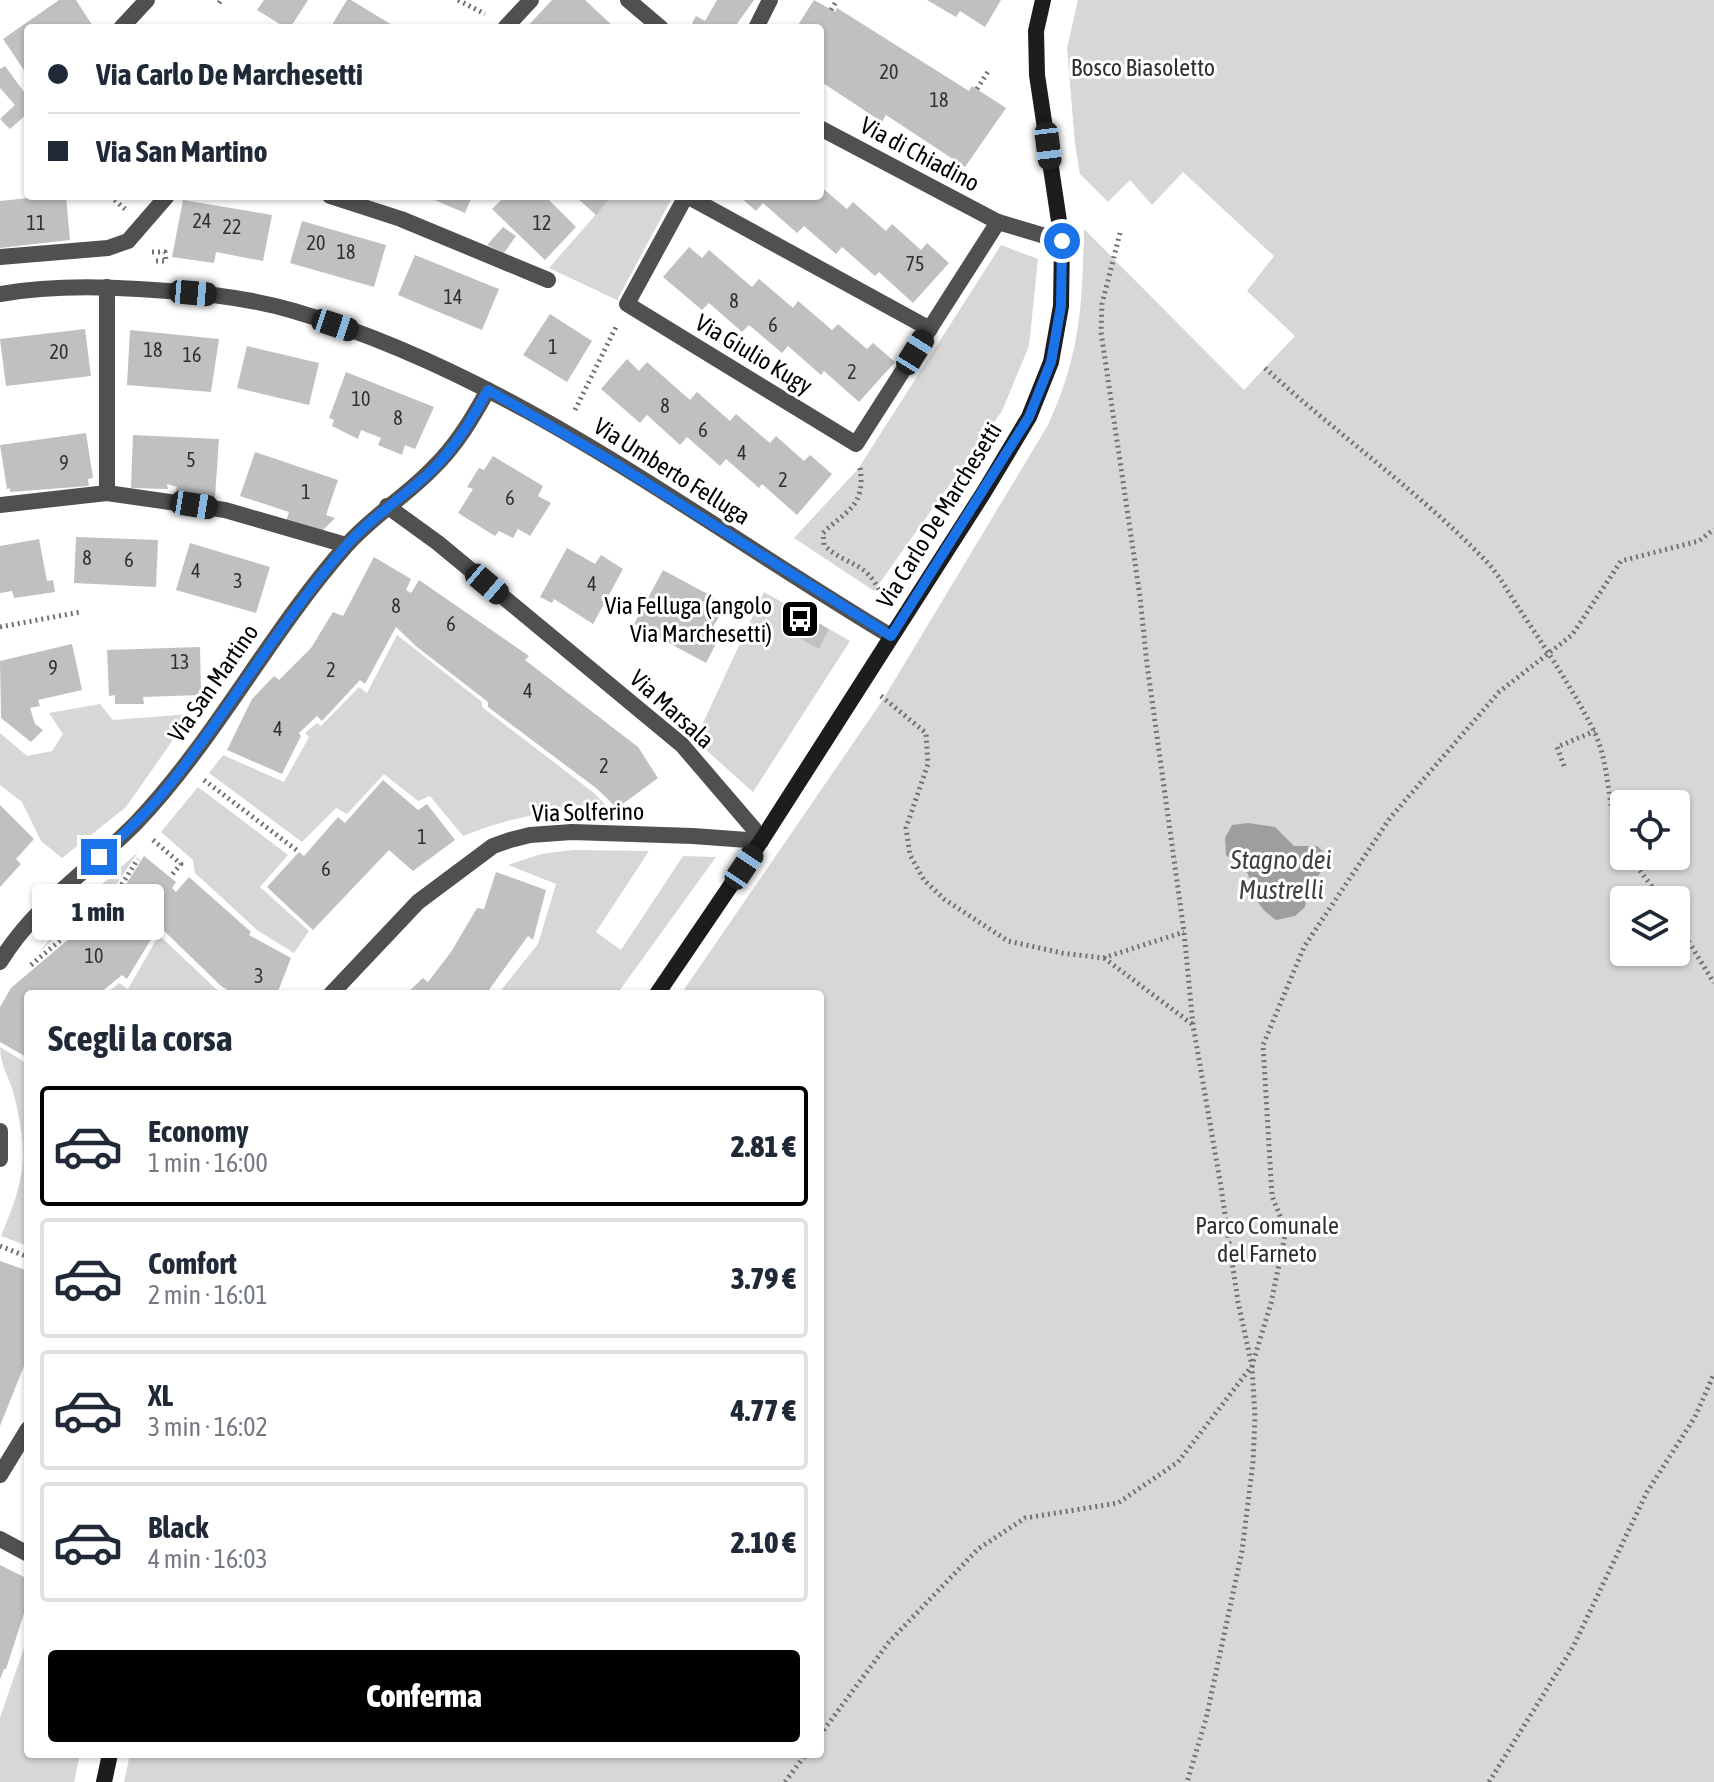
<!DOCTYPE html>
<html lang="it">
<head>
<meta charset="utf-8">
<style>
	body { margin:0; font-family:"Asap Condensed",sans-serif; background:#f6f6f7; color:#1f2937; height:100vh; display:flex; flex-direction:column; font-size:30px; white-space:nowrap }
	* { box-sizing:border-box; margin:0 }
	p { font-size:26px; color:#747a83 }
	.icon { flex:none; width:44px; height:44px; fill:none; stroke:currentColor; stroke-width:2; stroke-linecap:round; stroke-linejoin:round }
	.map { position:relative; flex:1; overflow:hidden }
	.side { position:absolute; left:24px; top:990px; width:800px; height:768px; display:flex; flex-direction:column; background:#fff; border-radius:8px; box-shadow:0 2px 6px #0004 }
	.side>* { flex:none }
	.guide { position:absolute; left:24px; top:24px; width:800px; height:176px; border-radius:8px; box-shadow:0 2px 6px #0004; display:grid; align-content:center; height:176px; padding:0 24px; background:#fff }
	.tools { position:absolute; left:1610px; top:790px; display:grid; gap:16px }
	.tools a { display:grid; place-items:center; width:80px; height:80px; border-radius:8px; background:#fff; box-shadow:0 2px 6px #0004; font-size:40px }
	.end { position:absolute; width:36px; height:36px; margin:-18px; border:10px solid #1a73e8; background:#fff; box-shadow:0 0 0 4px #fff }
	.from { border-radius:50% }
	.bubble { position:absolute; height:56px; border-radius:8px; background:#fff; box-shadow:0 2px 6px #0004; font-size:26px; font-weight:800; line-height:56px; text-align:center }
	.car { position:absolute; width:24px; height:48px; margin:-24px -12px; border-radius:10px; box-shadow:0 0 6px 2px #0007; background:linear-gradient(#222 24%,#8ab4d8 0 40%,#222 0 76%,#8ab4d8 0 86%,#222 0) }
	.guide b { display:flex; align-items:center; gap:28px; height:76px; font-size:30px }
	.guide b+b { border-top:2px solid #e0e1e3 }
	.guide i { width:20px; height:20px; background:#1f2937 }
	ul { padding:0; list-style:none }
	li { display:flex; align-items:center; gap:24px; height:120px; margin:0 16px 12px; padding:0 8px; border:4px solid #e0e1e3; border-radius:8px }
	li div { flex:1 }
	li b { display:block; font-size:30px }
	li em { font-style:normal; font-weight:800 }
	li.active { border-color:#000 }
	li>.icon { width:72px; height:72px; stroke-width:1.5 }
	h2 { padding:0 24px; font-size:36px; line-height:96px }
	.button { display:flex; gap:16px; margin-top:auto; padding:16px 24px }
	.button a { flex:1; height:92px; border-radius:8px; background:#000; color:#fff; font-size:32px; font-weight:800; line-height:92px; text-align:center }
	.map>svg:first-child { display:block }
	.green { fill:#d7d7d7; fill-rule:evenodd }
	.water { fill:#9e9e9e }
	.building { fill:#c0c0c0 }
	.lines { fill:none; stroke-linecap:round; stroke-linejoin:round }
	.path { stroke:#727272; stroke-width:5; stroke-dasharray:2 4; stroke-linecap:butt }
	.street { stroke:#505050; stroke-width:16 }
	.secondary { stroke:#1d1d1d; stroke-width:16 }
	.route { stroke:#1a73e8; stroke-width:10 }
	.labels { text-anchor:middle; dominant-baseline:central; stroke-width:6; stroke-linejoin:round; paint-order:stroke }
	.number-label { font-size:20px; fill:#303030 }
	.park-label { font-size:24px; fill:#2e2e2e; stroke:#fff }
	.street-label { font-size:24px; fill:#000; stroke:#fff }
	.poi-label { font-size:24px; fill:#000; stroke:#fff; text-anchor:end }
	.water-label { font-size:26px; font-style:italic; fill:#3f3f3f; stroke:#fff }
</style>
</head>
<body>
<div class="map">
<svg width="1714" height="1782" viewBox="0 0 1714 1782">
	<rect width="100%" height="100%" fill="#fff"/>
	<!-- green -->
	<g class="green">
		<path d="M1078,0h636v1782h-1590l6,-28h690v-760h-139l201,-293 166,-276c33,-73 34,-118 36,-196l160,161 51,-54 -48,-45 27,-35 -91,-84 -31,33 -22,-25 -22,22 -28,-28 -5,-30 -8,-96zM1624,804h52v52h-52zM1624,900h52v52h-52z"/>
		<polygon points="612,196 673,196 617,300 549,268"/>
		<polygon points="1001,245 1038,259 1029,346 1002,411 874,591 794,538 858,469"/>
		<polygon points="764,592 794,609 783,629 818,648 829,629 850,641 753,792 695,740"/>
		<path d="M397,635l85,67v5l112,86 16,17c-58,-1 -93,5 -147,26l-33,-40 -12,5 -34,-27 -37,40 -11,-6 -34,34 -93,-69 14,-18 61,27 25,-45 -4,-4 12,-10 4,3 38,-39 8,6z"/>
		<polygon points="100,704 113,720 191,714 126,807 62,858 41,841 22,802 0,785 0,733 27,756 52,751 63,734 49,713"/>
		<polygon points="198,787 288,855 260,887 309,931 294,953 257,930 195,873 193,860 161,832"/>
		<polygon points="573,850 649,851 596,932 621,950 683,856 716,857 617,994 498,994 538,944 556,884 508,865 541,854"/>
		<polygon points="138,852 106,900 95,897 74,929 69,926 40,951 82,902"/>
		<polygon points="159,935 216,989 224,994 106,994 119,983 128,989"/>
		<path d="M0,1047l28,17v182l-27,-10c24,-57 28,-79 13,-141 -4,-16 -14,-30 -14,-48z"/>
		<polygon points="28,1636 28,1754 80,1754 74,1782 0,1782 0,1718"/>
	</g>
	<!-- water -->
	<path class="water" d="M1248,823l27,4 19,19h23l7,6 1,14 -18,26 -2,15 -10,9 -19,4c-26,-18 -18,-28 -30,-49 -3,-6 -14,-11 -20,-16l-1,-17 7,-13z"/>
	<!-- building -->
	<g class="building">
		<polygon points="59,0 76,0 94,28 28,28 28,76 3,39"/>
		<polygon points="264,0 308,0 290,28 286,28 257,10"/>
		<polygon points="347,0 351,0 397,28 330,28"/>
		<polygon points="552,0 585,0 615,28 526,28"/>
		<polygon points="717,0 754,0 734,28 698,28 692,23 696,16 705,21"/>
		<polygon points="814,0 835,12 837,8 969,91 972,86 1006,108 965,167 886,115 882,122 820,81 820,28 796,28"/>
		<polygon points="927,0 1001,0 985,27 960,11 956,17"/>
		<polygon points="5,66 24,92 28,89 28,113 10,129 0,119 15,105 0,88 0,69"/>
		<polygon points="820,186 847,209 853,202 886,231 892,224 921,250 927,243 949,263 913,303 879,272 875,276 842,247 836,254 804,226 797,233 763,203 756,211 739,196 820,196"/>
		<polygon points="47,196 66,196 70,240 0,248 0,201"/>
		<polygon points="425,196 472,196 465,213"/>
		<polygon points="505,196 545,196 576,227 545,260 492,209"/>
		<polygon points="575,196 612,196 596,215"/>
		<polygon points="183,200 272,215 263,261 216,252 214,263 172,257"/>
		<polygon points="302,221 386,245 374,287 290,263"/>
		<polygon points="503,227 516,236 504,253 487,245"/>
		<polygon points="689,247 702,258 709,250 752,287 759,279 793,308 798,301 832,330 838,324 867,349 873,343 895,362 859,402 824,371 821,375 788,346 782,353 749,325 742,332 709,303 702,310 663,277"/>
		<polygon points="415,255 499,289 482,330 398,295"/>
		<polygon points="550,314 592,341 567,382 523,355"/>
		<polygon points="85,329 91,376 6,386 0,339"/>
		<polygon points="130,330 219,339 211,392 127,385"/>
		<polygon points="247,346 319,363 309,405 237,388"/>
		<polygon points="627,359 639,371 647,362 690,400 697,392 730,421 736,414 770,443 776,436 804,461 810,455 832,474 797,515 762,484 759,488 726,459 720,466 687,437 680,445 647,415 640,423 601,389"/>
		<polygon points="346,372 434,407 415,449 405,445 402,455 378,445 381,438 361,430 358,439 332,426 334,420 329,418"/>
		<polygon points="86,433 93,478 88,479 89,486 10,492 10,488 7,489 0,445"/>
		<polygon points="133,435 219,439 215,497 175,493 177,487 167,484 168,489 131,488"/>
		<polygon points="255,452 338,480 326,515 335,518 321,532 286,521 289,512 240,496"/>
		<polygon points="493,456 543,486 538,496 551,503 530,536 518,529 513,538 499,531 495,536 458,513 473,489 467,487 479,468 484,470"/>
		<polygon points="76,537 158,540 156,587 74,583"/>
		<polygon points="39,539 47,581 53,580 55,592 14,598 12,591 0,593 0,546"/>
		<polygon points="190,543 270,567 256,613 176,590"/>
		<polygon points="567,548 595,564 601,555 623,569 593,624 554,599 552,603 540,597"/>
		<polygon points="374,557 411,579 406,590 411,593 419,580 529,656 525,660 638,747 658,778 617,808 596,788 488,707 488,702 417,647 396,627 365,684 360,680 322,721 317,716 299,733 301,736 282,774 227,750 252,699 274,676 279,680 311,648 333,612 343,616"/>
		<polygon points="663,570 726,604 713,627 722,632 706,663 634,624"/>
		<polygon points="794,609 829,629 819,649 783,629"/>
		<polygon points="72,644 82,690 38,700 40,706 30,708 35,724 43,730 31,742 1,718 0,661"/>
		<polygon points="200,647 201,695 143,697 144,704 115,704 115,695 109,696 107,650"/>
		<polygon points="383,780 418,810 427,804 455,840 413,871 389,850 313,930 267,887 299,852 304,856 338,817 345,823"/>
		<polygon points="0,805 34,839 16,859 21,864 0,887"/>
		<polygon points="144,856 176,882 172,888 176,892 189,877 251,932 249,935 291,958 277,994 234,994 221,986 159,926 127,979 122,975 99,994 28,994 28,1058 0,1042 0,1007 11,988 71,937 76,940 100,907 109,911"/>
		<polygon points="496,872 546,890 533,940 528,936 486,994 406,994 423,978 428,982 451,952 477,908 484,909"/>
		<polygon points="0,1261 28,1271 28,1356 0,1426"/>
		<polygon points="0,1565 28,1579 28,1601 6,1669 4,1669 0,1679"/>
	</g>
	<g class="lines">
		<!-- path -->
		<g class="path">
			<polyline points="458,0 485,14"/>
			<polyline points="219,3 221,0"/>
			<polyline points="831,10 837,0"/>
			<polyline points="977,89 989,70"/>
			<polyline points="110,196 125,209"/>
			<polyline points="1120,233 1102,304 1101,332 1140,597 1147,664 1184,932 1193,1025 1221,1187 1238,1302 1252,1366 1255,1417 1253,1462 1242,1551 1206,1719 1187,1782"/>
			<polyline points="152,252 165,252 166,261 155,261 155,264"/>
			<path d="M1265,368c72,66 152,122 220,192 14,14 24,34 35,50 26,39 52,78 73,119 19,37 12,81 31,117"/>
			<polyline points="575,410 616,327"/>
			<path d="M860,468c6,39 -15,43 -37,65l1,12c23,22 41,15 56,47"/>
			<polyline points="0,627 80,612"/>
			<polyline points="881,696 926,733 928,764 906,828 910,855 924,880 944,899 1008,941 1062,953 1103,958 1184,932"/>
			<polyline points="1564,766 1557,747 1595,731"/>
			<polyline points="204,780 299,852"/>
			<polyline points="153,840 181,864 170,877"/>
			<polyline points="1629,856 1662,900"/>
			<polyline points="1676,921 1714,983"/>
			<polyline points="1104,958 1192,1024"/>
			<polyline points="31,965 70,932 75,934 98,902 108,906 138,859"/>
			<polyline points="0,1246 28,1257"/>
			<polyline points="820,1735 889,1642 978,1549 1025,1518 1118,1503 1178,1462 1252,1366 1271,1303 1286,1231 1272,1196 1263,1045 1304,947 1390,818 1499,692 1572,635 1621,561 1699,541 1714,529"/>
			<polyline points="785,1782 806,1754"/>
			<polyline points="1489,1782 1573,1647 1647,1492 1695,1417 1714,1374"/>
		</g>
		<!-- street -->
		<g class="street">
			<polyline points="628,0 661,28"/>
			<polyline points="121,28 147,0"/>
			<polyline points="505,28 531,0"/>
			<polyline points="756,28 770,0"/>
			<polyline points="820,128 998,222 1062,241"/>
			<polyline points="330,196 401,219 548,280"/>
			<polyline points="686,196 627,304 856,444 998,222"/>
			<polyline points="687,196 930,329"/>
			<polyline points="0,257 108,248 128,241 167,196"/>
			<polyline points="107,287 107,493"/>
			<path d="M0,294c45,-8 93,-8 138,-5 53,3 105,7 156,22 219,64 403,209 597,325"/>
			<polyline points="0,505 107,493 225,510 346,545"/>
			<polyline points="387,506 438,543 682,745 754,829 761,841"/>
			<path d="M0,962c34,-57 91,-93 136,-139 80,-84 133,-190 210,-277 25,-29 59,-49 86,-77 24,-23 40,-50 56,-79"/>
			<polyline points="331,994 418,902 493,846 510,840 530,835 572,832 693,836 761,841"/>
			<polyline points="0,1131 0,1159"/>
			<polyline points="0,1475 28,1429"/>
			<polyline points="0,1539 28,1554"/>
		</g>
		<!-- secondary -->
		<g class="secondary">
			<polyline points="657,994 761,841 984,492 1029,417 1051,362 1061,306 1062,241 1037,75 1036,31 1043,0"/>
			<polyline points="104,1782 110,1754"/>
		</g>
	</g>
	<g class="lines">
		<!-- route -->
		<path class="route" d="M99,857c25,-23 51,-47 72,-74 61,-77 110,-162 174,-236 26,-30 59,-50 87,-77 24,-24 40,-51 56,-80l125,72 278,174 138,-219 22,-55 10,-56 1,-65"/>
	</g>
	<!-- icons -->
	<defs>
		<g id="bus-square" transform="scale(2)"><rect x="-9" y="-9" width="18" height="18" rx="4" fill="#000" stroke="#fff"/><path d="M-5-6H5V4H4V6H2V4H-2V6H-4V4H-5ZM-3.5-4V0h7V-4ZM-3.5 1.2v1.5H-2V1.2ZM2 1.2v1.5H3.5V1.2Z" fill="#fff"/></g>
	</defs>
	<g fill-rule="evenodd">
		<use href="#bus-square" x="800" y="619"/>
	</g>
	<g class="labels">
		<!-- number labels -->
		<g class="number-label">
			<text x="889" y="71">20</text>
			<text x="939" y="99">18</text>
			<text x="202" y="220">24</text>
			<text x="36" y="222">11</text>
			<text x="542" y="222">12</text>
			<text x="232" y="226">22</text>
			<text x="316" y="242">20</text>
			<text x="346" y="251">18</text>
			<text x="915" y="263">75</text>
			<text x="453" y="296">14</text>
			<text x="734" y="300">8</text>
			<text x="773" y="324">6</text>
			<text x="553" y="346">1</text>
			<text x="153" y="349">18</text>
			<text x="59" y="351">20</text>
			<text x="192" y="354">16</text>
			<text x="852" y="371">2</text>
			<text x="361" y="398">10</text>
			<text x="665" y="405">8</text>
			<text x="398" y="417">8</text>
			<text x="703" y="429">6</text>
			<text x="742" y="452">4</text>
			<text x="191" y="459">5</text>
			<text x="64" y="462">9</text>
			<text x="783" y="479">2</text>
			<text x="306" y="491">1</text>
			<text x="510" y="497">6</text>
			<text x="87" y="557">8</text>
			<text x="129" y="559">6</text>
			<text x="196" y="570">4</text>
			<text x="238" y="580">3</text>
			<text x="592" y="583">4</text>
			<text x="396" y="605">8</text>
			<text x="451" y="623">6</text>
			<text x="180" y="661">13</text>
			<text x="53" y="667">9</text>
			<text x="331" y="669">2</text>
			<text x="528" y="690">4</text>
			<text x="278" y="728">4</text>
			<text x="604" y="765">2</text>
			<text x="422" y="836">1</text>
			<text x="326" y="868">6</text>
			<text x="94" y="955">10</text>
			<text x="259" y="975">3</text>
		</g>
		<!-- park labels -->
		<g class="park-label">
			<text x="1143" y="67">Bosco Biasoletto</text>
			<text x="1267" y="1225">Parco Comunale<tspan x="1267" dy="28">del Farneto</tspan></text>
		</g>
		<!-- street labels -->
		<g class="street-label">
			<text transform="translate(920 154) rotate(28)">Via di Chiadino</text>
			<text transform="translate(754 354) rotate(31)">Via Giulio Kugy</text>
			<text transform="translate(672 471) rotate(32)">Via Umberto Felluga</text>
			<text transform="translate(939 515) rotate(-58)">Via Carlo De Marchesetti</text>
			<text transform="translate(213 683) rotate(-55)">Via San Martino</text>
			<text transform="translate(672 709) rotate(42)">Via Marsala</text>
			<text transform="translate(588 812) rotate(-1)">Via Solferino</text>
		</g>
		<!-- poi labels -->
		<g class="poi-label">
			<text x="772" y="605">Via Felluga (angolo<tspan x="772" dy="28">Via Marchesetti)</tspan></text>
		</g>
		<!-- water labels -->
		<g class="water-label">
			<text x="1281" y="860">Stagno dei<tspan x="1281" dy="30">Mustrelli</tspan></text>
		</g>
	</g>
</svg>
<div class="tools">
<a><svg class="icon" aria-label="locate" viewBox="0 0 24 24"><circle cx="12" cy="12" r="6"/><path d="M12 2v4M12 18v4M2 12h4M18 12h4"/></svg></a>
<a><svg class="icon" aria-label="layers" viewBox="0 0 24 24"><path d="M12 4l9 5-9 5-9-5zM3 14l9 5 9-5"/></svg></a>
</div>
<i class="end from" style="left:1062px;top:241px"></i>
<i class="end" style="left:99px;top:857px"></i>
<div class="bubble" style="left:32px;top:884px;width:132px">1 min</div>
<i class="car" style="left:1048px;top:146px;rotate:173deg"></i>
<i class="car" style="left:193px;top:293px;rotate:95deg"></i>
<i class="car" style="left:335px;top:325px;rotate:108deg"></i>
<i class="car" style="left:915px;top:352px;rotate:32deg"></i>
<i class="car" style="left:194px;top:505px;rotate:99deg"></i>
<i class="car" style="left:487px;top:584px;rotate:130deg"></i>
<i class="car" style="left:744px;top:867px;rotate:34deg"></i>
<div class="guide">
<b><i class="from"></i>Via Carlo De Marchesetti</b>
<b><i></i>Via San Martino</b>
</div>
<section class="side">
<h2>Scegli la corsa</h2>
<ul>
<li class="active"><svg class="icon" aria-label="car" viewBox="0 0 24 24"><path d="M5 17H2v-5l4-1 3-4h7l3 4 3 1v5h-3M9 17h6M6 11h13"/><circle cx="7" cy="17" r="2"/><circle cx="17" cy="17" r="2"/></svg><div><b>Economy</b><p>1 min · 16:00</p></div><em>2.81 €</em></li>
<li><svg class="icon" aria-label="car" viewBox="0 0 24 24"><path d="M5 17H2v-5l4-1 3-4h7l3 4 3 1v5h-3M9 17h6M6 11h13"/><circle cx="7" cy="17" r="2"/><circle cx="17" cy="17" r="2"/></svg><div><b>Comfort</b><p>2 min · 16:01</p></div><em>3.79 €</em></li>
<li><svg class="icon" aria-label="car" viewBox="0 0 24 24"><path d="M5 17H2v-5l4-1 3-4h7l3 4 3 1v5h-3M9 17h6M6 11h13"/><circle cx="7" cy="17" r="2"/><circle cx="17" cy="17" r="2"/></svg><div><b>XL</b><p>3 min · 16:02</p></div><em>4.77 €</em></li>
<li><svg class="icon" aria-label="car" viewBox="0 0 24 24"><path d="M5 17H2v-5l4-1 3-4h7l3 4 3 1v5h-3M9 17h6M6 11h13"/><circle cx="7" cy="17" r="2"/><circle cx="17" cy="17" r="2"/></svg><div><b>Black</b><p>4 min · 16:03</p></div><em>2.10 €</em></li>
</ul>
<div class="button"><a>Conferma</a></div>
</section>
</div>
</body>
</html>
